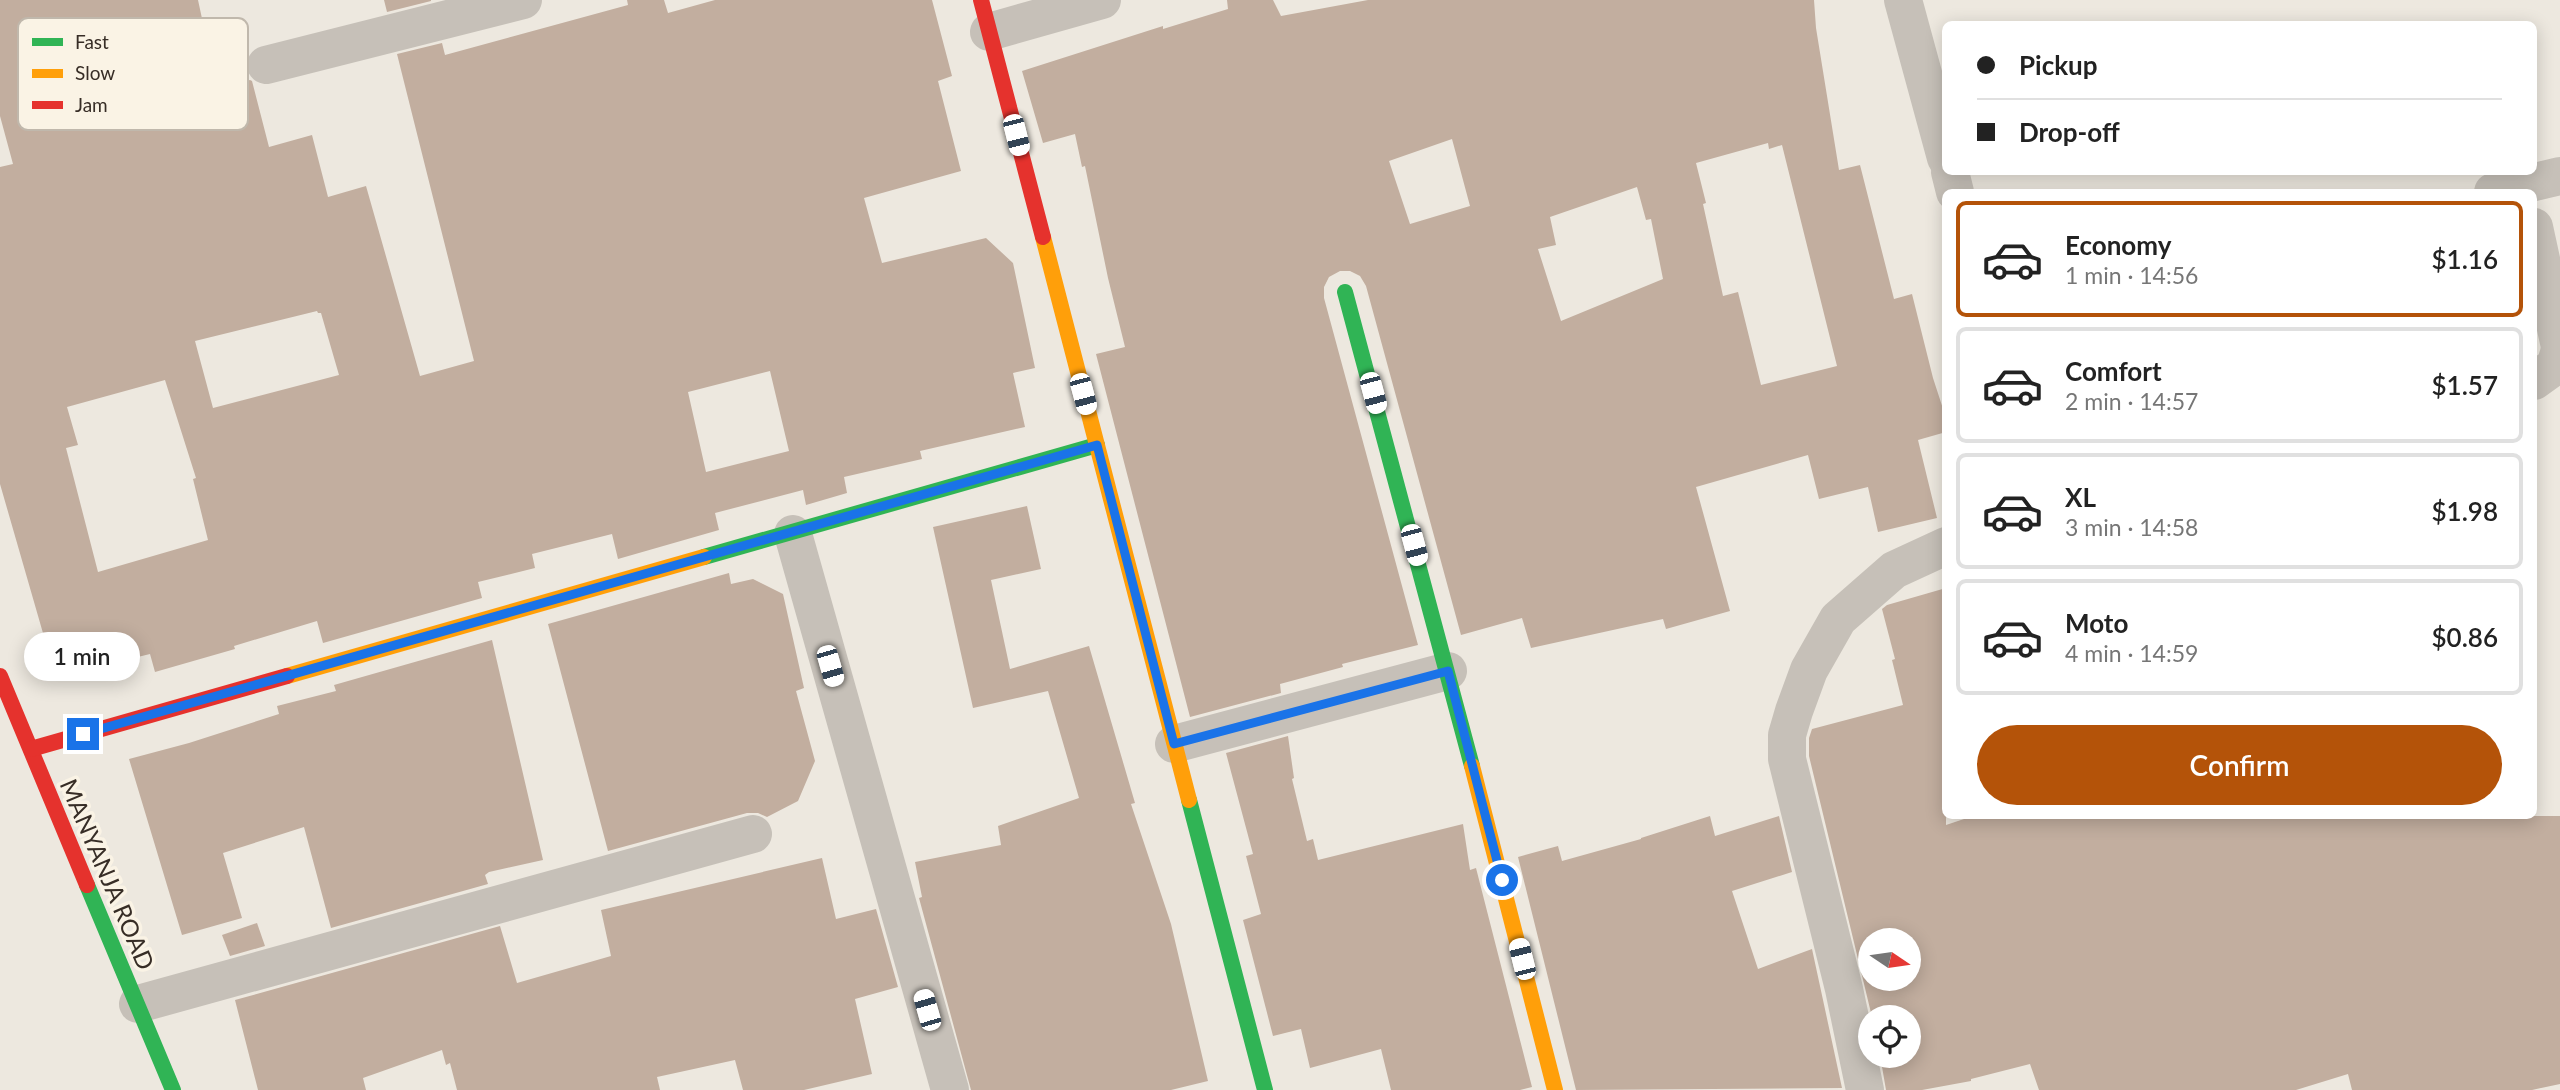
<!DOCTYPE html>
<html lang="en">
<head>
<meta charset="utf-8">
<style>
	body { margin:0; font-family:Lato,sans-serif; background:#f2f2f2; color:#222; height:100vh; display:flex; flex-direction:column; font-size:26px; white-space:nowrap }
	* { box-sizing:border-box; margin:0 }
	p { font-size:23px; color:#767676 }
	.icon { flex:none; width:38px; height:38px; fill:none; stroke:currentColor; stroke-width:2; stroke-linecap:round; stroke-linejoin:round }
	.map { position:relative; flex:1; overflow:hidden }
	.drawer { position:absolute; left:1942px; top:189px; width:595px; height:630px; display:flex; flex-direction:column; background:#fff; border-radius:10px; box-shadow:0 4px 18px #0003 }
	.drawer>* { flex:none }
	.top-card { position:absolute; left:1942px; top:21px; width:595px; height:154px; border-radius:10px; box-shadow:0 4px 18px #0003; display:grid; align-content:center; height:154px; padding:0 35px; background:#fff }
	.needle { width:46px; rotate:103deg }
	.controls { position:absolute; left:1858px; top:928px; display:grid; gap:14px }
	.controls a { display:grid; place-items:center; width:63px; height:63px; border-radius:50%; background:#fff; box-shadow:0 4px 18px #0003; font-size:35px }
	.end { position:absolute; width:32px; height:32px; margin:-16px; border:9px solid #1a73e8; background:#fff; box-shadow:0 0 0 4px #fff }
	.from { border-radius:50% }
	.bubble { position:absolute; height:49px; border-radius:24px; background:#fff; box-shadow:0 4px 18px #0003; font-size:23px; font-weight:600; line-height:49px; text-align:center }
	.car { position:absolute; width:21px; height:42px; margin:-21px -10px; border-radius:9px; box-shadow:0 0 5px 2px #0007; background:linear-gradient(#fff 24%,#345 0 40%,#fff 0 76%,#345 0 86%,#fff 0) }
	.top-card b { display:flex; align-items:center; gap:24px; height:66px; font-size:26px }
	.top-card b+b { border-top:2px solid #e0e0e0 }
	.top-card i { width:18px; height:18px; background:#222 }
	ul { padding:12px 0 0; list-style:none }
	li { display:flex; align-items:center; gap:21px; height:116px; margin:0 14px 10px; padding:0 21px; border:4px solid #e0e0e0; border-radius:10px }
	li div { flex:1 }
	li b { display:block; font-size:26px }
	li em { font-style:normal; font-weight:600 }
	li.selected { border-color:#b45309 }
	li>.icon { width:63px; height:63px; stroke-width:1.5 }
	.button { display:flex; gap:14px; margin-top:auto; padding:14px 35px }
	.button a { flex:1; height:80px; border-radius:42px; background:#b45309; color:#fff; font-size:28px; font-weight:600; line-height:80px; text-align:center }
	.map>svg:first-child { display:block }
	.building { fill:#c2ae9f; fill-rule:evenodd }
	.lines { fill:none; stroke-linecap:round; stroke-linejoin:round }
	.street { stroke:#c6c0b8; stroke-width:38 }
	.fast { stroke:#30b455; stroke-width:16 }
	.slow { stroke:#ff9f0a; stroke-width:16 }
	.jam { stroke:#e5322d; stroke-width:16 }
	.route { stroke:#1a73e8; stroke-width:9 }
	.labels { text-anchor:middle; dominant-baseline:central; stroke-width:7; stroke-linejoin:round; paint-order:stroke }
	.street-label { font-size:24px; fill:#372d26; stroke:#faf3e5 }
	.key { fill:#faf3e5; stroke:#c0b8ac; stroke-width:2 }
	.key-label { font-size:19px; fill:#372d26 }
</style>
</head>
<body>
<div class="map">
<svg width="2560" height="1090" viewBox="0 0 2560 1090">
	<rect width="100%" height="100%" fill="#ede8df"/>
	<!-- building -->
	<g class="building">
		<path d="M0,0h198l19,88 33,-8 2,1 17,66 43,-12 16,62 38,-11 54,190 54,-15 -77,-307 45,-11 3,12 183,-50 -1,-5h37l4,13 47,-13h217l20,76 -14,5 23,90 -97,27 18,65 104,-25 27,25 22,105 -22,5 12,54 -105,24 2,8 -78,18 3,16 -41,12 -3,-15 -88,23 4,17 -101,29 -6,-25 -80,20 3,14 -57,14 4,16 -159,45 -6,-22 -83,25 1,3 -80,23 -5,-18 -57,14 -9,-32 -37,11 -47,-163v-317l13,-3 -13,-48zM317,311l1,2h3l18,62 -126,33 -18,-67zM770,371l19,80 -83,21 -18,-80zM165,380l31,98 -3,1 15,61 -110,32 -32,-124 12,-3 -11,-38z"/>
		<polygon points="384,0 431,0 431,1 387,12"/>
		<path d="M1227,0h46l8,16 87,-16h446l2,28 23,142 21,-5 34,134 18,-5 21,84 13,40v14l-28,8 19,78 -59,14 -10,-45 -49,12 -11,-44 -112,32 34,124 -64,18 -3,-10 -132,29 -9,-30 -61,17 -95,-349 -6,-10 -10,-5h-10l-11,6 -5,10v11l94,347 -76,19 1,3 -63,17 1,9 -91,24 -94,-363 29,-7 -17,-69 -23,-112 -3,1 -7,-33 -32,9 -21,-72 141,-45v3l65,-20zM1452,139l18,67 -60,18 -21,-63zM1768,143l1,6 13,-4 55,221 -76,19 -23,-93 -15,4 -20,-92 3,-1 -10,-40zM1637,187l9,33 5,-1 12,60 -102,42 -23,-72 18,-4 -6,-28z"/>
		<polygon points="1027,506 1041,569 991,580 1010,669 1089,646 1135,803 1131,804 1171,924 1208,1081 1171,1090 971,1090 919,898 922,897 915,862 1001,845 998,826 1079,798 1048,691 973,708 933,527"/>
		<polygon points="729,573 731,584 753,579 783,594 804,688 796,691 815,761 798,801 767,817 758,813 747,813 608,851 548,624"/>
		<path d="M1946,588v237l27,-9h587v268l-28,6h-180l-4,-16 -52,16h-257l-9,-26 -59,15v2l-49,9h-36l-6,-35h29v-38h-37l-63,-261v-18l3,-9 91,-24 -11,-45 3,-1 -13,-50 5,-4zM1871,940h38v38h-38z"/>
		<polygon points="492,640 543,860 489,872 485,875 488,884 331,928 304,827 223,853 242,918 182,935 129,759 189,743 279,714 277,706 336,691 334,685"/>
		<polygon points="1288,736 1294,778 1292,779 1307,841 1313,839 1318,860 1463,824 1470,870 1476,868 1532,1087 1520,1090 1391,1090 1381,1049 1310,1068 1301,1029 1273,1036 1243,920 1261,914 1246,856 1253,854 1226,753"/>
		<polygon points="1710,816 1715,836 1779,816 1792,872 1732,891 1758,969 1812,949 1842,1088 1576,1090 1518,857 1558,846 1562,861 1641,839 1641,838"/>
		<polygon points="822,858 836,919 876,909 898,987 855,999 872,1074 804,1090 743,1090 735,1060 657,1077 660,1090 457,1090 450,1063 446,1065 442,1050 363,1078 366,1090 258,1090 235,1000 500,926 517,983 611,956 601,910"/>
		<polygon points="257,923 265,946 230,956 222,935"/>
	</g>
	<g class="lines">
		<!-- street -->
		<g class="street">
			<polyline points="1903,0 1946,158"/>
			<polyline points="989,32 1102,0"/>
			<polyline points="266,65 523,0"/>
			<polyline points="1950,172 1955,192"/>
			<polyline points="2493,192 2560,176"/>
			<polyline points="2534,227 2560,347"/>
			<polyline points="2534,381 2555,366 2560,350"/>
			<polyline points="793,534 950,1090"/>
			<polyline points="1174,744 1448,671"/>
			<polyline points="138,1004 753,834"/>
			<polyline points="1865,1090 1844,989 1787,759 1787,735 1794,711 1809,670 1838,619 1894,570 1946,546"/>
		</g>
		<!-- fast -->
		<g class="fast">
			<polyline points="1345,292 1472,766"/>
			<polyline points="704,557 1097,445"/>
			<polyline points="1189,800 1265,1090"/>
			<polyline points="87,885 173,1090"/>
		</g>
		<!-- slow -->
		<g class="slow">
			<polyline points="1043,237 1189,800"/>
			<polyline points="287,676 704,557"/>
			<polyline points="1472,766 1555,1090"/>
		</g>
		<!-- jam -->
		<g class="jam">
			<polyline points="981,0 1043,237"/>
			<polyline points="0,676 87,885"/>
			<polyline points="31,749 287,676"/>
		</g>
	</g>
	<g class="lines">
		<!-- route -->
		<polyline class="route" points="83,734 1097,445 1174,744 1448,671 1502,880"/>
	</g>
	<g class="labels">
		<!-- street labels -->
		<g class="street-label">
			<text transform="translate(108 874) rotate(67)">MANYANJA ROAD</text>
		</g>
	</g>
	<!-- legend -->
	<rect x="18" y="18" width="230" height="112" rx="10" class="key"/>
	<rect x="32" y="38" width="31" height="8" fill="#30b455"/>
	<rect x="32" y="69" width="31" height="9" fill="#ff9f0a"/>
	<rect x="32" y="101" width="31" height="8" fill="#e5322d"/>
	<g class="key-label">
		<text x="75" y="49">Fast</text>
		<text x="75" y="80">Slow</text>
		<text x="75" y="112">Jam</text>
	</g>
</svg>
<div class="controls">
<a><svg class="needle" viewBox="-14 -14 28 28"><path d="M0-13l5 13h-10z" fill="#e53935"/><path d="M0 13l5-13h-10z" fill="#767676"/></svg></a>
<a><svg class="icon" aria-label="locate" viewBox="0 0 24 24"><circle cx="12" cy="12" r="6"/><path d="M12 2v4M12 18v4M2 12h4M18 12h4"/></svg></a>
</div>
<i class="end from" style="left:1502px;top:880px"></i>
<i class="end" style="left:83px;top:734px"></i>
<div class="bubble" style="left:24px;top:632px;width:116px">1 min</div>
<i class="car" style="left:1016px;top:135px;rotate:166deg"></i>
<i class="car" style="left:1373px;top:393px;rotate:165deg"></i>
<i class="car" style="left:1083px;top:394px;rotate:165deg"></i>
<i class="car" style="left:1414px;top:545px;rotate:165deg"></i>
<i class="car" style="left:830px;top:666px;rotate:164deg"></i>
<i class="car" style="left:1522px;top:959px;rotate:346deg"></i>
<i class="car" style="left:927px;top:1010px;rotate:344deg"></i>
<div class="top-card">
<b><i class="from"></i>Pickup</b>
<b><i></i>Drop-off</b>
</div>
<section class="drawer">
<ul>
<li class="selected"><svg class="icon" aria-label="car" viewBox="0 0 24 24"><path d="M5 17H2v-5l4-1 3-4h7l3 4 3 1v5h-3M9 17h6M6 11h13"/><circle cx="7" cy="17" r="2"/><circle cx="17" cy="17" r="2"/></svg><div><b>Economy</b><p>1 min · 14:56</p></div><em>$1.16</em></li>
<li><svg class="icon" aria-label="car" viewBox="0 0 24 24"><path d="M5 17H2v-5l4-1 3-4h7l3 4 3 1v5h-3M9 17h6M6 11h13"/><circle cx="7" cy="17" r="2"/><circle cx="17" cy="17" r="2"/></svg><div><b>Comfort</b><p>2 min · 14:57</p></div><em>$1.57</em></li>
<li><svg class="icon" aria-label="car" viewBox="0 0 24 24"><path d="M5 17H2v-5l4-1 3-4h7l3 4 3 1v5h-3M9 17h6M6 11h13"/><circle cx="7" cy="17" r="2"/><circle cx="17" cy="17" r="2"/></svg><div><b>XL</b><p>3 min · 14:58</p></div><em>$1.98</em></li>
<li><svg class="icon" aria-label="car" viewBox="0 0 24 24"><path d="M5 17H2v-5l4-1 3-4h7l3 4 3 1v5h-3M9 17h6M6 11h13"/><circle cx="7" cy="17" r="2"/><circle cx="17" cy="17" r="2"/></svg><div><b>Moto</b><p>4 min · 14:59</p></div><em>$0.86</em></li>
</ul>
<div class="button"><a>Confirm</a></div>
</section>
</div>
</body>
</html>
